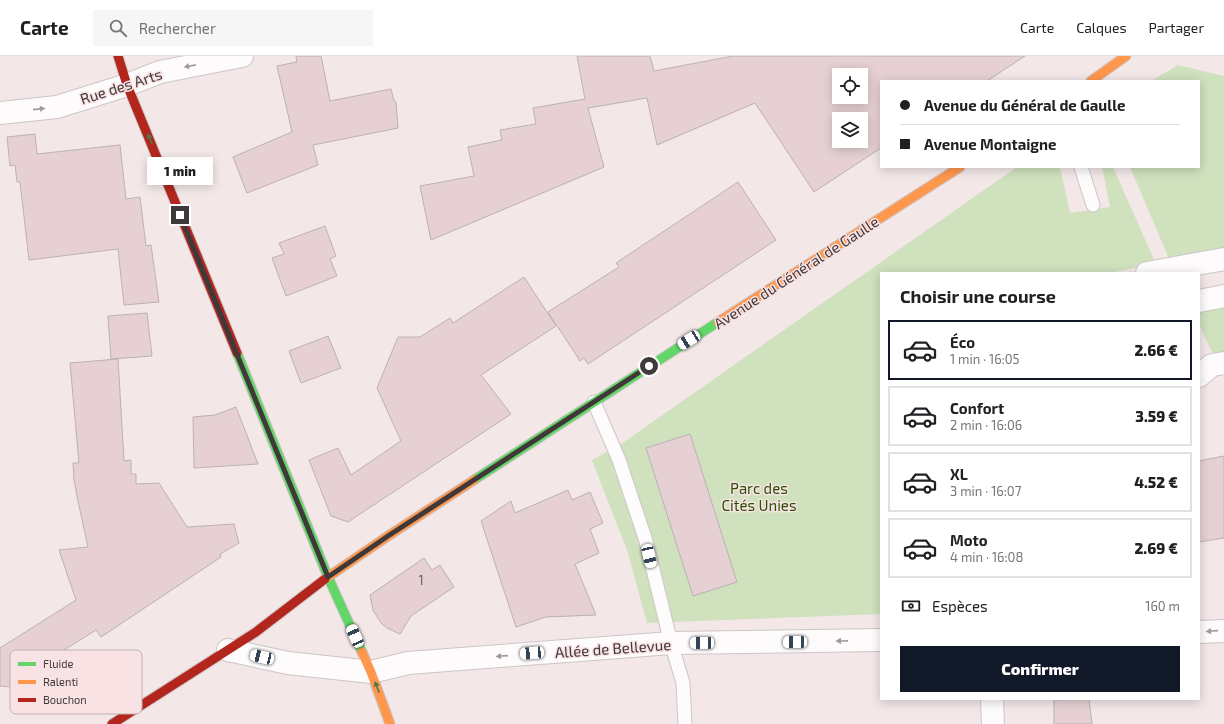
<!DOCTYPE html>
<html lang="fr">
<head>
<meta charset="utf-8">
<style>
	body { margin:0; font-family:"Exo 2",sans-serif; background:#f6f6f6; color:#202124; height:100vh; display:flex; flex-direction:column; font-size:15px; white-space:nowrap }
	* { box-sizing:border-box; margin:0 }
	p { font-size:13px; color:#757577 }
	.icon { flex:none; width:22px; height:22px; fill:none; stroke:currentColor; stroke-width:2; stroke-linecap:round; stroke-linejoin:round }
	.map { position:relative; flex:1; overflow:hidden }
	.drawer { position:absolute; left:880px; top:216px; width:320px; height:428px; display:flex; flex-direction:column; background:#fff; border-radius:0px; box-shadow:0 2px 10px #0003 }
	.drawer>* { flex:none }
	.top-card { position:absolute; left:880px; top:24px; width:320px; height:88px; border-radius:0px; box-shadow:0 2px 10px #0003; display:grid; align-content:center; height:88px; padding:0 20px; background:#fff }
	.buttons { position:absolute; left:832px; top:12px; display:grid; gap:8px }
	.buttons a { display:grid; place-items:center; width:36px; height:36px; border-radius:0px; background:#fff; box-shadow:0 2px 10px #0003; font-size:20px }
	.end { position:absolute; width:18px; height:18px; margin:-9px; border:5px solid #403839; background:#fff; box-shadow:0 0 0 2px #fff }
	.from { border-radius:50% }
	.bubble { position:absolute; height:28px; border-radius:0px; background:#fff; box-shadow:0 2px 10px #0003; font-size:13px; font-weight:800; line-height:28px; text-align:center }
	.car { position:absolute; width:12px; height:24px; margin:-12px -6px; border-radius:5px; box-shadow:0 0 3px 1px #0007; background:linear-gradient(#fff 24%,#345 0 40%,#fff 0 76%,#345 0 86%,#fff 0) }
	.top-card b { display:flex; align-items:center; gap:14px; height:38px; font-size:15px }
	.top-card b+b { border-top:1px solid #e0e0e0 }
	.top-card i { width:10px; height:10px; background:#202124 }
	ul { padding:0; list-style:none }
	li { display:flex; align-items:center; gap:12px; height:60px; margin:0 8px 6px; padding:0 12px; border:2px solid #e0e0e0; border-radius:0px }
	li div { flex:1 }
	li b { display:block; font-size:15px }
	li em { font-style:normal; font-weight:800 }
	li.active { border-color:#111827 }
	li>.icon { width:36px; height:36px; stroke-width:1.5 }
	h2 { padding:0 20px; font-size:18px; line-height:48px }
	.pay { display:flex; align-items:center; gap:10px; height:44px; padding:0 20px; font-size:15px }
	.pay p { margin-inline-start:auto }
	.cta { display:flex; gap:8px; margin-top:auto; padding:8px 20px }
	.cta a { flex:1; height:46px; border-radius:0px; background:#111827; color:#fff; font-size:16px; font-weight:800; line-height:46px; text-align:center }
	header { display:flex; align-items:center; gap:24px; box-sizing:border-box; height:56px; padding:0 20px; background:#fff; border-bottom:1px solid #e0e0e0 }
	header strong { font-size:19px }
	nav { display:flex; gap:22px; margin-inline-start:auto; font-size:14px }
	.search { width:280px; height:36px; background:#f6f6f6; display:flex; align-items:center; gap:10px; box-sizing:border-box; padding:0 14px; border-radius:0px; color:#757577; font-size:15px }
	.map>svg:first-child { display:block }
	.green { fill:#d0e1be }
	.building { fill:#e6d0d3; stroke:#bbb2b3; fill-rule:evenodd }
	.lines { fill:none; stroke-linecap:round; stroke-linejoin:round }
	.lane-casing { stroke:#cec6c6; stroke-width:15 }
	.street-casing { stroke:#cec6c6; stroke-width:24 }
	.fast-casing { stroke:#cec6c6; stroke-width:11 }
	.slow-casing { stroke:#cec6c6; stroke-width:11 }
	.jam-casing { stroke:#cec6c6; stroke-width:11 }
	.lane { stroke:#fdfbfc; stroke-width:13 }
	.street { stroke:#fdfbfc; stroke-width:22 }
	.fast { stroke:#63d668; stroke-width:9 }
	.slow { stroke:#ff974d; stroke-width:9 }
	.jam { stroke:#b3261e; stroke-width:9 }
	.oneway { fill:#9e9a9a }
	.oneway2 { fill:#4e774c }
	.route { stroke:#403839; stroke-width:5 }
	.labels { text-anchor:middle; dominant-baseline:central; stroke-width:3; stroke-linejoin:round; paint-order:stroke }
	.number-label { font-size:13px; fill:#6a5e60 }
	.street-label { font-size:15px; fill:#403839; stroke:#f8e2e4 }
	.park-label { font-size:15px; fill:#2a5000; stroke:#f8e2e4 }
	.key { fill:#f8e2e4; stroke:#c1afb1; stroke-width:1 }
	.key-label { font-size:11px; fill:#403839 }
</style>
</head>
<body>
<header>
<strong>Carte</strong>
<div class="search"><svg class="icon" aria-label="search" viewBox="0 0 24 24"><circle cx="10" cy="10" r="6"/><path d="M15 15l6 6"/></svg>Rechercher</div>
<nav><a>Carte</a><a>Calques</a><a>Partager</a></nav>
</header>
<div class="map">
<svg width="1224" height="668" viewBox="0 0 1224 668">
	<rect width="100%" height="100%" fill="#f3e7e8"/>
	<!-- green -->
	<g class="green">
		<polygon points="1178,9 1224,20 1224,195 1170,205 1130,111 1199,111 1199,25 1151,25"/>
		<polygon points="1017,111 1060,111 1070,157 1110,151 1102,111 1113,111 1156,208 1108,217 881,217 881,558 647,567 628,497 592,404 621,388"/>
		<polygon points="1224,244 1224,300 1215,303 1199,268 1199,248"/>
	</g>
	<!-- building -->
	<g class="building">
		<polygon points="296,0 321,0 330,45 391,33 394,45 396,46 398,72 313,89 318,109 247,137 233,101 292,76 277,10 297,6"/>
		<path d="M577,0h73l4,15 79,-15h292l-38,25h-106v67l-67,44 -59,-89 -98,42 -10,-47 -59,10 16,59 -173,73 -11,-54 54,-10 -6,-29 34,-7 -2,-10 36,-6 -3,-16 52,-9zM839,19h22v22h-22zM839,63h22v22h-22z"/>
		<polygon points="35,78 37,98 120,89 126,143 140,141 146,190 151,189 159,246 124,249 118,193 29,204 20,126 17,126 15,109 10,110 7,81"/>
		<polygon points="738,126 776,184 588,308 584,302 580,305 548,256 619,211 616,207"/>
		<polygon points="325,170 336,200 330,203 337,220 286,240 272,202 284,198 279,187"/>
		<polygon points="524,221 556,270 481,319 511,358 348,466 331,460 309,404 338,392 351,419 401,385 377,332 398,281 420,281 450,262 453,267"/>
		<polygon points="147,257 152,300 111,303 108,260"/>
		<polygon points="328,280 341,312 301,327 289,295"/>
		<polygon points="118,303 124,405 131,404 131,418 136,418 136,428 159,427 187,471 234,468 239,487 220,498 221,501 101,581 96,574 35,612 37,617 27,623 24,632 0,630 0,592 76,544 59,494 88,491 78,445 74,424 73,407 79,407 70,307"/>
		<polygon points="236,351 258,408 194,412 193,361 215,359"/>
		<polygon points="690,378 737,526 693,540 646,392"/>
		<polygon points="1224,400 1224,482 1199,486 1199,405"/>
		<polygon points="568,434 572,444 590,436 603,467 590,473 599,497 575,508 596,559 546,561 516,571 481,465 511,445 515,457"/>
		<polygon points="424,502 432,514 440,509 454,531 411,560 400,578 387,572 381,567 373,554 370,539"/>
		<polygon points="1089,643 1092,668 1054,668 1054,644"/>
	</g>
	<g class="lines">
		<!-- lane casing -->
		<g class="lane-casing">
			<g id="lane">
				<polyline points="1081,111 1093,149"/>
				<polyline points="594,346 619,404 646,485 671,587 683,627 685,668"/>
			</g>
		</g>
		<!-- street casing -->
		<g class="street-casing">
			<g id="street">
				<polyline points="0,57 57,51 127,29 160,16 242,0"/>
				<polyline points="1147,217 1224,203"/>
				<polyline points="1199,245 1224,240"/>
				<polyline points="1199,320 1212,309 1224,307"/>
				<polyline points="1199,576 1224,575"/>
				<polyline points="228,594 288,607 371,616 408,607 671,587 881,584"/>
				<polyline points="992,643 993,668"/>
			</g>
		</g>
		<!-- fast casing -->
		<g class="fast-casing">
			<g id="fast">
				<polyline points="237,297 328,521 362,596"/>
				<polyline points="474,424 718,266"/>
			</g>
		</g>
		<!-- slow casing -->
		<g class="slow-casing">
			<g id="slow">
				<polyline points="1091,25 1126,0"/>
				<polyline points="718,266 960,111"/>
				<polyline points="325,523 388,480 474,424"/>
				<polyline points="362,596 371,616 390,668"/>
			</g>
		</g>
		<!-- jam casing -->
		<g class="jam-casing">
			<g id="jam">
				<polyline points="118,0 127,29 237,297"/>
				<polyline points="112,668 256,576 325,523"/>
			</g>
		</g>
		<!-- lane -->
		<use href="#lane" class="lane"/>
		<!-- street -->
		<use href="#street" class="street"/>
		<!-- fast -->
		<use href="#fast" class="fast"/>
		<!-- slow -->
		<use href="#slow" class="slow"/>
		<!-- jam -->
		<use href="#jam" class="jam"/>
	</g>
	<!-- one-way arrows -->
	<defs><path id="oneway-solid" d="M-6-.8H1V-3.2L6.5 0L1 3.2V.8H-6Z"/></defs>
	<g class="oneway">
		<use href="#oneway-solid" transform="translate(190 10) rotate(169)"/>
		<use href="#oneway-solid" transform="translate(39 53) rotate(-6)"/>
		<use href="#oneway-solid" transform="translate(1212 575) rotate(176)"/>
		<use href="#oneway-solid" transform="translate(842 585) rotate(179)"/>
		<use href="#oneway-solid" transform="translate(502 600) rotate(176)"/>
	</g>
	<g class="oneway2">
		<use href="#oneway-solid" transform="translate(150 83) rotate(-112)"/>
		<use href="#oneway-solid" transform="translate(377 631) rotate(-110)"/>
	</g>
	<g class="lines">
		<!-- route -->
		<polyline class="route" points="180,159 328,521 388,480 649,310"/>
	</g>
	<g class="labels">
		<!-- number labels -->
		<g class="number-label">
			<text x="421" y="524">1</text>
		</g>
		<!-- street labels -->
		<g class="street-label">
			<text transform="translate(121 30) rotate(-18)">Rue des Arts</text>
			<text transform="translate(796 216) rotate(-33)">Avenue du Général de Gaulle</text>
			<text transform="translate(613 592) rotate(-4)">Allée de Bellevue</text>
		</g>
		<!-- park labels -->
		<g class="park-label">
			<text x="759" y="432">Parc des<tspan x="759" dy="17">Cités Unies</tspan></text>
		</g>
	</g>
	<!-- legend -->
	<rect x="10" y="594" width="132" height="64" rx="6" class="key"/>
	<rect x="18" y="606" width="18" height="4" fill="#63d668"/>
	<rect x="18" y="624" width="18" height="4" fill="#ff974d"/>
	<rect x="18" y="642" width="18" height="4" fill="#b3261e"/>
	<g class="key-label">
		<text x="43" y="612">Fluide</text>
		<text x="43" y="630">Ralenti</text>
		<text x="43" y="648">Bouchon</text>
	</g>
</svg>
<div class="buttons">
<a><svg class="icon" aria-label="locate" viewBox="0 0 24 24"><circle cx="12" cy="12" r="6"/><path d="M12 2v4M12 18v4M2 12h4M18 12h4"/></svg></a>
<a><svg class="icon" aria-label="layers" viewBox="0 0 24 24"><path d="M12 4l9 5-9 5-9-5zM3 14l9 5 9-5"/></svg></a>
</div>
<i class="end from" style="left:649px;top:310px"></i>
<i class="end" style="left:180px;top:159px"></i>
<div class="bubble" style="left:147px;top:101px;width:66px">1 min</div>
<i class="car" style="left:689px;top:284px;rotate:238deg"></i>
<i class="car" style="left:649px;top:500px;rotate:167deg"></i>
<i class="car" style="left:355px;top:580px;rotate:336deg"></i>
<i class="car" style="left:795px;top:586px;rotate:269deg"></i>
<i class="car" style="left:702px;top:587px;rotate:270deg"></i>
<i class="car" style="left:532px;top:597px;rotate:266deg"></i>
<i class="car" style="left:262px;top:601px;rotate:283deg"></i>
<div class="top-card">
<b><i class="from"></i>Avenue du Général de Gaulle</b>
<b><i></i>Avenue Montaigne</b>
</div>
<section class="drawer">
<h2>Choisir une course</h2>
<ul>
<li class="active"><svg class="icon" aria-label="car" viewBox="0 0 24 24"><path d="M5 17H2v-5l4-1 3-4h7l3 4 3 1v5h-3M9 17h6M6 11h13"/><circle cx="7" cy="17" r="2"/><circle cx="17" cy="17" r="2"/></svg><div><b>Éco</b><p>1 min · 16:05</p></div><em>2.66 €</em></li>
<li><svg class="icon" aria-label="car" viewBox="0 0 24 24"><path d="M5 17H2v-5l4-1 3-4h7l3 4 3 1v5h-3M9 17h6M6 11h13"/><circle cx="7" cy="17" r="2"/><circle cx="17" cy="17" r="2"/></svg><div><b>Confort</b><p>2 min · 16:06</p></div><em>3.59 €</em></li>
<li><svg class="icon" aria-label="car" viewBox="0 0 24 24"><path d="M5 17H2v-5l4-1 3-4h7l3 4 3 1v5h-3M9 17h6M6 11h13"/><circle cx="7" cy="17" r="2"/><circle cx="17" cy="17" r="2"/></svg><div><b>XL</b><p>3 min · 16:07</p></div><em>4.52 €</em></li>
<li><svg class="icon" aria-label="car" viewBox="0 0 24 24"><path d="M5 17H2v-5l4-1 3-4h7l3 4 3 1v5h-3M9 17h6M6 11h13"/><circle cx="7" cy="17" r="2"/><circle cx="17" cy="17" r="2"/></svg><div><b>Moto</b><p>4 min · 16:08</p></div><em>2.69 €</em></li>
</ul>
<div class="pay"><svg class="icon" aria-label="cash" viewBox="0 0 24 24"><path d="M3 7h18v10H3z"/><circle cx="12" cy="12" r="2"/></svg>Espèces<p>160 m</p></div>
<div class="cta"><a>Confirmer</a></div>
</section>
</div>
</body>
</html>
